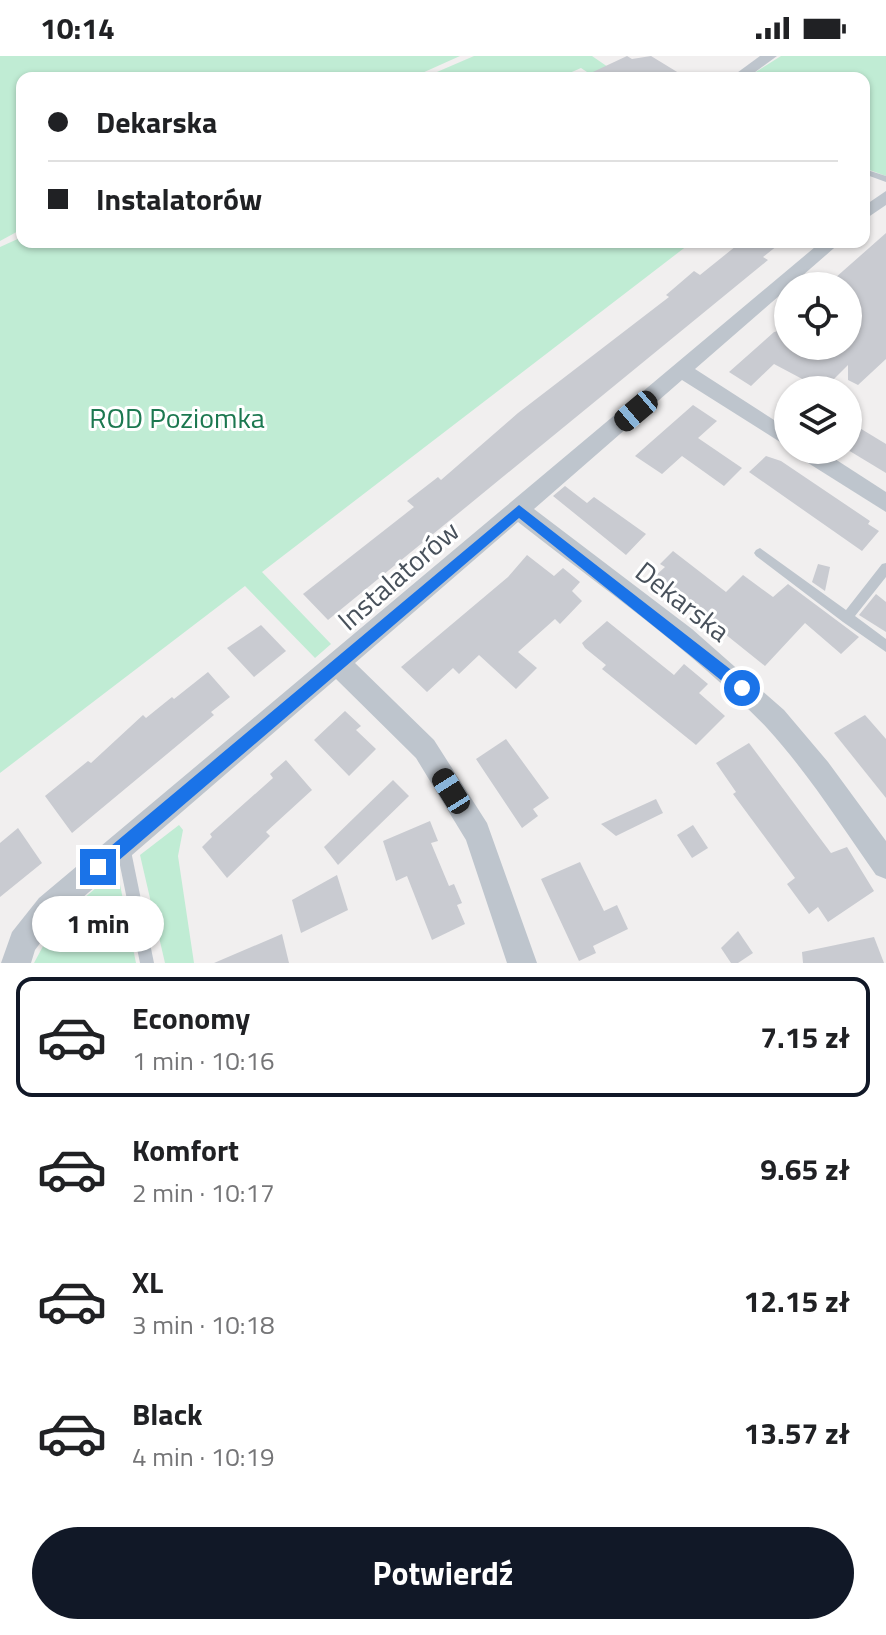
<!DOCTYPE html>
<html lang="pl">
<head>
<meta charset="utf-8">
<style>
	body { margin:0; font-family:"Titillium Web",sans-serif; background:#f2f2f2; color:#202124; height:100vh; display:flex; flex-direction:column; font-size:30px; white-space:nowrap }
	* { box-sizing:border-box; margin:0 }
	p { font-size:26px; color:#757577 }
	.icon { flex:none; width:44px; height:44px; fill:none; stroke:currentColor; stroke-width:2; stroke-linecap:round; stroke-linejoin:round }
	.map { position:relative; height:907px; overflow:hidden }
	.drawer { display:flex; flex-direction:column; background:#fff; flex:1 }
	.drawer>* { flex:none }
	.hud { position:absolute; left:16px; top:16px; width:854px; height:176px; border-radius:16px; box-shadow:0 2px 6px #0004; display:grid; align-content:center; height:176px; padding:0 32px; background:#fff }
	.tools { position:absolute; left:774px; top:216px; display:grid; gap:16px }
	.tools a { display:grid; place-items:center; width:88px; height:88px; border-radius:50%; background:#fff; box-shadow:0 2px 6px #0004; font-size:40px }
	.end { position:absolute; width:36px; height:36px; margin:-18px; border:10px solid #1a73e8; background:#fff; box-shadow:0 0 0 4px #fff }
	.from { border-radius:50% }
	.bubble { position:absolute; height:56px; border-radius:28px; background:#fff; box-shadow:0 2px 6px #0004; font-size:26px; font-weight:700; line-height:56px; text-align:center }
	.car { position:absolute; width:24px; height:48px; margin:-24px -12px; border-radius:10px; box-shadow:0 0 6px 2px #0007; background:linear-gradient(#222 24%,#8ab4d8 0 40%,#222 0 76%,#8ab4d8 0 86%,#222 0) }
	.hud b { display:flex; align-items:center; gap:28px; height:76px; font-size:30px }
	.hud b+b { border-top:2px solid #e0e0e0 }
	.hud i { width:20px; height:20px; background:#202124 }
	ul { padding:14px 0 0; list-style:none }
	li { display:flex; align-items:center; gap:24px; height:120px; margin:0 16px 12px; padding:0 16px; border:4px solid transparent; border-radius:16px }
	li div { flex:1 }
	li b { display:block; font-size:30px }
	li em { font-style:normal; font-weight:700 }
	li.current { border-color:#111827 }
	li>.icon { width:72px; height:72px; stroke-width:1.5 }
	.button { display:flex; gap:16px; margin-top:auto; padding:16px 32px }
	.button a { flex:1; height:92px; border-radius:48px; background:#111827; color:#fff; font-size:32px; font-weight:700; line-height:92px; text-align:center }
	.status { display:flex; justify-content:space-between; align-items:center; height:56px; padding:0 40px; background:#fff; direction:ltr }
	.status svg { height:22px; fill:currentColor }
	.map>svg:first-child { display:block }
	.green { fill:#c0ecd4 }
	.building { fill:#c9cbd1 }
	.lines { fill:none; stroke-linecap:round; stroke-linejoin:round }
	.lane { fill:#bec5cd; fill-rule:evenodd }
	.street { fill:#bec5cd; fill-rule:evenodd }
	.route { fill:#1a73e8 }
	.labels { text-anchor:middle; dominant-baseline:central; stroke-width:6; stroke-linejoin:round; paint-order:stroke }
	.park-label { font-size:28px; fill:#1c7850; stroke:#fff }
	.street-label { font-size:28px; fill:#48515b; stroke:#fff }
</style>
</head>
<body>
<div class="status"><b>10:14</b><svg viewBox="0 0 49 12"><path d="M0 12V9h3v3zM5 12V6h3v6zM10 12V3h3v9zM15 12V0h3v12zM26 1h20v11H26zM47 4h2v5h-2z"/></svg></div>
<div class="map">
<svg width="886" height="907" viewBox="0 0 886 907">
	<rect width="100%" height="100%" fill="#f1efef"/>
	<!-- green -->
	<g class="green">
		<polygon points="0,0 460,0 411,22 22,22 22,173 0,185"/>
		<polygon points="474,0 592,0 624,22 596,22 581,12 558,22 423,22"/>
		<polygon points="781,0 886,0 886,120 864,112 864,22 746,22"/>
		<polygon points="22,181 22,186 692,186 262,516 331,588 315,602 245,530 0,717 0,191"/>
		<polygon points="179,769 183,774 178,800 194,907 165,907 140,799"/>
		<polygon points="117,814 136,907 34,907 56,866"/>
	</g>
	<!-- building -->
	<g class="building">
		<polygon points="627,0 632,3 651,0 687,22 580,22"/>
		<polygon points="886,177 886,303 858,329 848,324 848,309 823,334 774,308 751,330 729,316 774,276 788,273 788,290 848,290 848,279 859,270 848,263 848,230 826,230"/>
		<polygon points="741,186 782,186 763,201 768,204 328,564 303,538 414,451 407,445 438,421 441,424 518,357 669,241 666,239 694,215 700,219"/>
		<polygon points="693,349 717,365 698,382 742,412 724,430 682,400 662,418 635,400"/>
		<polygon points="848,365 886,388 886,417 848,394"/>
		<polygon points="766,400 781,405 870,465 868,468 879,475 862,495 749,416"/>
		<polygon points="565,430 587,447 594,441 646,478 626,499 553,440"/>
		<polygon points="673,495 726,536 743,519 773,541 788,528 859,581 841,598 805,567 765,610 654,521 665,511 660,508"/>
		<polygon points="527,499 554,520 563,512 580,526 572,535 582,545 560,568 555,563 518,596 537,612 516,633 479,599 459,618 453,612 427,636 401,611 508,521"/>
		<polygon points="818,508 830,511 825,535 812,526"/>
		<polygon points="876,538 886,546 886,576 859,559"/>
		<polygon points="607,565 674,619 684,608 708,628 699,637 725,660 696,689 602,613 606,609 585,592 582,587"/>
		<polygon points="261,569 286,595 254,621 227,592"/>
		<polygon points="208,616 230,641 211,656 214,659 72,777 45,740 88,705 91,707 143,659 146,662 172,641 174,643"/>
		<polygon points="345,655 361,670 356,674 376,693 349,720 314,684"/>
		<polygon points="865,659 886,683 886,742 834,677"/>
		<polygon points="506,683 549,742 533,753 538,760 522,772 476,703"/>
		<polygon points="749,687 831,797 847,791 874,835 828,866 818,851 809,858 787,828 795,822 733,738 736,736 716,707"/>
		<polygon points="286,704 312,734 266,776 270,780 227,822 202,791 212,781 210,778 273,722 270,718"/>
		<polygon points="393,724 409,740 338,809 324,791"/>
		<polygon points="656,743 663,757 616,780 601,768"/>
		<polygon points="430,765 438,785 431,787 449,830 454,828 462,847 457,849 465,868 432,884 407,820 396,825 383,785"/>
		<polygon points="693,769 708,792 692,802 677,779"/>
		<polygon points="18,772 42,807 0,841 0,787"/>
		<polygon points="580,806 604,855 617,849 628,873 593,890 596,897 579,905 541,823"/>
		<polygon points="337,819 348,854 301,877 292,844"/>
		<polygon points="738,875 753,897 738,907 731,907 721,892"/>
		<polygon points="282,878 289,907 214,907"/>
		<polygon points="874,881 884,907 803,907 802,896"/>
	</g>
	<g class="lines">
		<!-- lane -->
		<g class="lane">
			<polygon points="864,113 886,120 886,126 864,118"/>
			<polygon points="760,492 846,554 882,508 886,507 886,521 855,560 886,583 886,596 843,566 756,500 754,497 756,494"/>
			<polygon points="123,783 128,785 130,790 154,907 140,907 116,790 118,785"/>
		</g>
		<!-- street -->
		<g class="street">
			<polygon points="760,0 777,0 747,22 730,22"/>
			<polygon points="886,135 886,149 864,164 864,150"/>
			<path d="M821,186h20l-146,127 93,60v18l-106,-67 -148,129 158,120 92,81 44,52 58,79v38l-10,-4c-35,-50 -68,-102 -109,-147 -74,-78 -164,-139 -249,-206l-163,141 79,77 53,83 50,140h-30l-41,-123 -50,-82 -80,-79 -277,239 -24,32 -4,13h-30l11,-31 27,-34z"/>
			<polygon points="794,394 821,394 886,436 886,456 797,400"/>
		</g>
	</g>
	<!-- route -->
	<polygon class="route" points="519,449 748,627 748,637 737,637 519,462 104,817 93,817 93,805"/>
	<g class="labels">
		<!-- park labels -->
		<g class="park-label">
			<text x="177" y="361">ROD Poziomka</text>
		</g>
		<!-- street labels -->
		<g class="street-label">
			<text transform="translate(398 519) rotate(-41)">Instalatorów</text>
			<text transform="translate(683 545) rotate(38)">Dekarska</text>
		</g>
	</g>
</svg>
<div class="tools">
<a><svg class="icon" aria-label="locate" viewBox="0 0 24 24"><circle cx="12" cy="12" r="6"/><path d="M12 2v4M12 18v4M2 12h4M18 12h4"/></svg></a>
<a><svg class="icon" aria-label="layers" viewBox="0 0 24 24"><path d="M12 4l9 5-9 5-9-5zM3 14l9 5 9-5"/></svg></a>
</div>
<i class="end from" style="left:742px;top:632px"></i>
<i class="end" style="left:98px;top:811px"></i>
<div class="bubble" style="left:32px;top:840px;width:132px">1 min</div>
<i class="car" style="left:636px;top:355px;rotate:230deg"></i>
<i class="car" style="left:451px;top:735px;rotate:328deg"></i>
<div class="hud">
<b><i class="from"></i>Dekarska</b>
<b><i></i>Instalatorów</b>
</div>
</div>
<section class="drawer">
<ul>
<li class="current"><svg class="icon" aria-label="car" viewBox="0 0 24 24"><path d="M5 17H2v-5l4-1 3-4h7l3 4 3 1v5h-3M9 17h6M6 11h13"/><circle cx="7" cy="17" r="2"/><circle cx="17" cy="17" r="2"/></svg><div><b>Economy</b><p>1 min · 10:16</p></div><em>7.15 zł</em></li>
<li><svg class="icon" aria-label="car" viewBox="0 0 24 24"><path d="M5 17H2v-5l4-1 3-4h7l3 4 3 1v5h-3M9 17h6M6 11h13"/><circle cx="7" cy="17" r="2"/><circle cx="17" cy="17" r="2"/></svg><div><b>Komfort</b><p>2 min · 10:17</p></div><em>9.65 zł</em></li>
<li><svg class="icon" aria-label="car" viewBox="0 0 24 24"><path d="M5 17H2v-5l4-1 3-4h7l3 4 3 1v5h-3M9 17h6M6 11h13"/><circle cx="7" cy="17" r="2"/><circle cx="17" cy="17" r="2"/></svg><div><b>XL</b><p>3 min · 10:18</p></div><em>12.15 zł</em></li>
<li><svg class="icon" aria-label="car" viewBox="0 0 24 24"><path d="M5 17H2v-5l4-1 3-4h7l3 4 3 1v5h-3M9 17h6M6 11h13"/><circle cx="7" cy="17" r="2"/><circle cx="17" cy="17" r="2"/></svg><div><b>Black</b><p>4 min · 10:19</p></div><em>13.57 zł</em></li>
</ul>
<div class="button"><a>Potwierdź</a></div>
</section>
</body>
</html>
